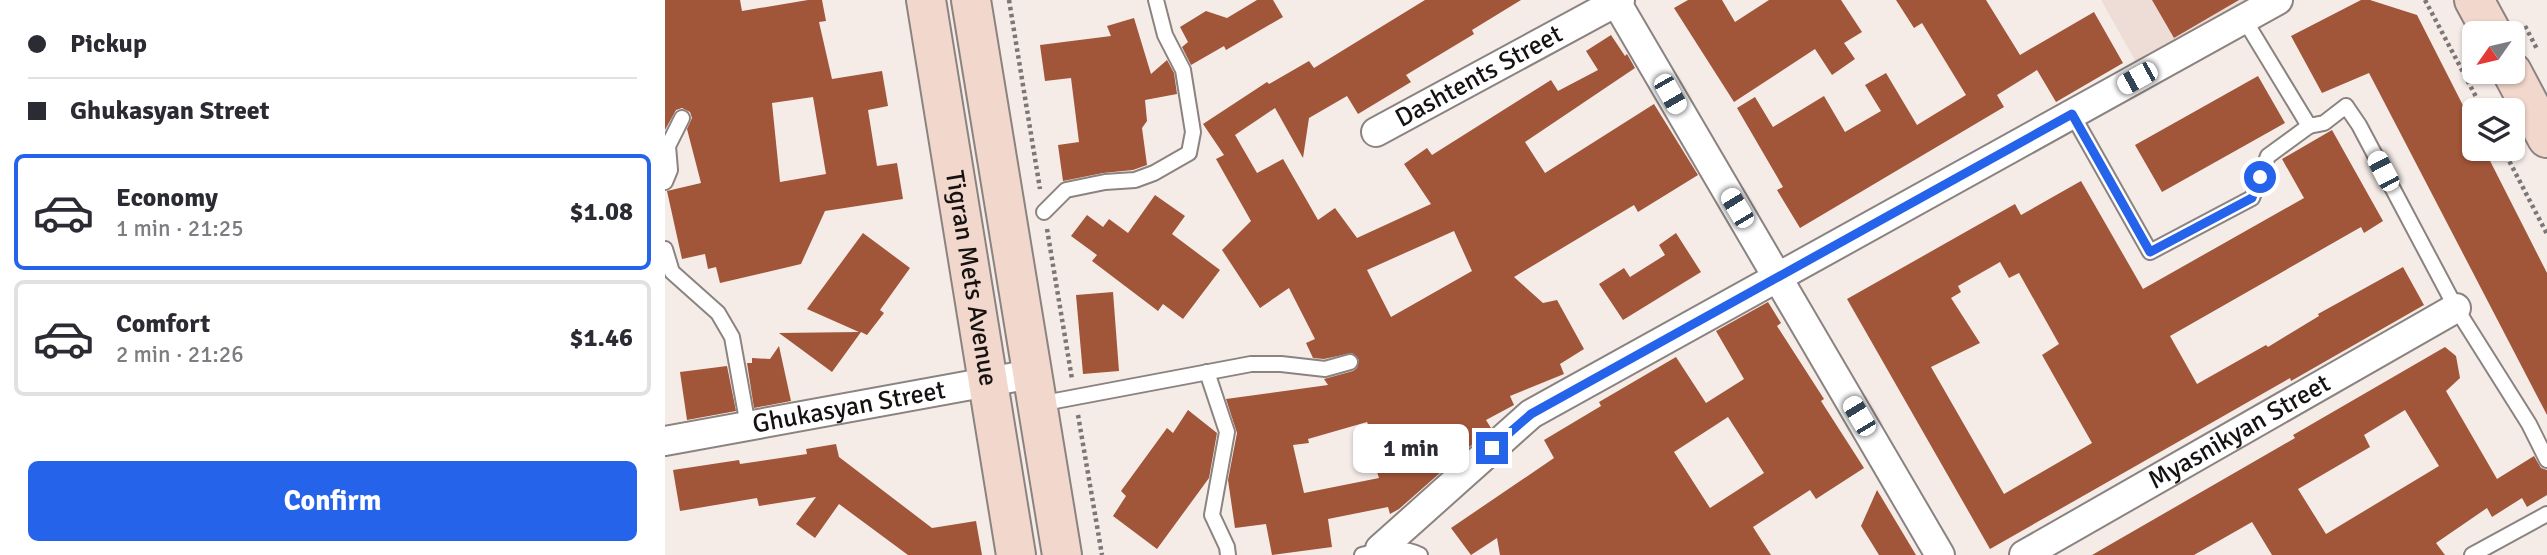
<!DOCTYPE html>
<html lang="en">
<head>
<meta charset="utf-8">
<style>
	body { margin:0; font-family:Signika,sans-serif; background:#f2f2f3; color:#2b2b33; height:100vh; display:flex; flex-direction:column; font-size:26px; white-space:nowrap }
	* { box-sizing:border-box; margin:0 }
	p { font-size:23px; color:#7c7c81 }
	.icon { flex:none; width:38px; height:38px; fill:none; stroke:currentColor; stroke-width:2; stroke-linecap:round; stroke-linejoin:round }
	.map { position:relative; flex:1; overflow:hidden }
	.sheet { display:flex; flex-direction:column; background:#fff; width:665px }
	.sheet>* { flex:none }
	.hud { display:grid; align-content:center; height:154px; padding:0 28px; background:#fff }
	.needle { width:46px; rotate:236deg }
	.tools { position:absolute; left:1797px; top:21px; display:grid; gap:14px }
	.tools a { display:grid; place-items:center; width:63px; height:63px; border-radius:10px; background:#fff; box-shadow:0 2px 5px #0004; font-size:35px }
	.end { position:absolute; width:32px; height:32px; margin:-16px; border:9px solid #2563eb; background:#fff; box-shadow:0 0 0 4px #fff }
	.from { border-radius:50% }
	.bubble { position:absolute; height:49px; border-radius:10px; background:#fff; box-shadow:0 2px 5px #0004; font-size:23px; font-weight:700; line-height:49px; text-align:center }
	.car { position:absolute; width:21px; height:42px; margin:-21px -10px; border-radius:9px; box-shadow:0 0 5px 2px #0007; background:linear-gradient(#fff 24%,#345 0 40%,#fff 0 76%,#345 0 86%,#fff 0) }
	.hud b { display:flex; align-items:center; gap:24px; height:66px; font-size:26px }
	.hud b+b { border-top:2px solid #e1e1e2 }
	.hud i { width:18px; height:18px; background:#2b2b33 }
	ul { padding:0; list-style:none }
	li { display:flex; align-items:center; gap:21px; height:116px; margin:0 14px 10px; padding:0 14px; border:4px solid #e1e1e2; border-radius:10px }
	li div { flex:1 }
	li b { display:block; font-size:26px }
	li em { font-style:normal; font-weight:700 }
	li.current { border-color:#2563eb }
	li>.icon { width:63px; height:63px; stroke-width:1.5 }
	.button { display:flex; gap:14px; margin-top:auto; padding:14px 28px }
	.button a { flex:1; height:80px; border-radius:10px; background:#2563eb; color:#fff; font-size:28px; font-weight:700; line-height:80px; text-align:center }
	main { display:flex; flex:1; min-height:0 }
	.map>svg:first-child { display:block }
	.built { fill:#eeddd6 }
	.building { fill:#a15539; fill-rule:evenodd }
	.lines { fill:none; stroke-linecap:round; stroke-linejoin:round }
	.lane-casing { stroke:#8b8380; stroke-width:18 }
	.street-casing { stroke:#8b8380; stroke-width:32 }
	.secondary-casing { stroke:#8b8380; stroke-width:42 }
	.path { stroke:#7c7674; stroke-width:4.5; stroke-dasharray:3.5 3.5; stroke-linecap:butt }
	.lane { stroke:#fff; stroke-width:14 }
	.street { stroke:#fff; stroke-width:28 }
	.secondary { stroke:#f2d7cd; stroke-width:38 }
	.route { stroke:#2563eb; stroke-width:9 }
	.labels { text-anchor:middle; dominant-baseline:central; stroke-width:5; stroke-linejoin:round; paint-order:stroke }
	.street-label { font-size:26px; fill:#151211; stroke:#fff }
</style>
</head>
<body>
<main>
<section class="sheet">
<div class="hud">
<b><i class="from"></i>Pickup</b>
<b><i></i>Ghukasyan Street</b>
</div>
<ul>
<li class="current"><svg class="icon" aria-label="car" viewBox="0 0 24 24"><path d="M5 17H2v-5l4-1 3-4h7l3 4 3 1v5h-3M9 17h6M6 11h13"/><circle cx="7" cy="17" r="2"/><circle cx="17" cy="17" r="2"/></svg><div><b>Economy</b><p>1 min · 21:25</p></div><em>$1.08</em></li>
<li><svg class="icon" aria-label="car" viewBox="0 0 24 24"><path d="M5 17H2v-5l4-1 3-4h7l3 4 3 1v5h-3M9 17h6M6 11h13"/><circle cx="7" cy="17" r="2"/><circle cx="17" cy="17" r="2"/></svg><div><b>Comfort</b><p>2 min · 21:26</p></div><em>$1.46</em></li>
</ul>
<div class="button"><a>Confirm</a></div>
</section>
<div class="map">
<svg width="1882" height="555" viewBox="0 0 1882 555">
	<rect width="100%" height="100%" fill="#f5ece8"/>
	<!-- built -->
	<polygon class="built" points="1436,0 1581,0 1471,62"/>
	<!-- building -->
	<g class="building">
		<path d="M0,0h75l2,11 66,-11h14l4,21 -7,1 13,57 50,-8 6,35 -20,4 9,56 20,-3 6,36 -78,12 -24,53 -81,19 -4,-16 -8,2 -3,-15 -23,5 -15,-68 34,-8 -14,-54 5,-11 -2,-6 -8,-4 -6,2 -11,20zM148,97l13,77 -46,8 -8,-79z"/>
		<polygon points="592,0 608,0 618,17 561,50 559,46 526,65 517,47 523,42 515,27 541,11 562,18"/>
		<path d="M760,0h96l-49,30 2,4 -68,41 5,7 -53,32 -11,-18 -38,22 -6,40 -28,-50 -40,27 22,38 26,-14 35,61 17,-12 22,30 74,-34 -27,-40 23,-16 5,7 119,-75 7,11 40,-21 -12,-19 25,-16 14,21 2,-2 8,14 -110,74 20,31 109,-69 44,71 -60,37 -4,-7 -120,72 29,26 14,-3 27,49 -24,15 4,10 -54,22 4,9 -28,15 5,8 -92,81 -9,5 -2,-7 -60,12 4,28 -60,8 -6,-31 -31,4 -7,-48 9,-47 -11,-34 102,-14 -4,-6 29,-8 4,-3 2,-8 -7,-7 -28,6 -11,-1 -7,-15 9,-4 -26,-51 -29,20 -38,-58 29,-29 -35,-62 8,-4 -21,-31 64,-42 2,2 40,-23 5,7zM789,231l18,40 -81,46 -24,-47zM702,422l21,46 -11,4 2,6 -75,15 -11,-48 16,-2 -1,-4z"/>
		<polygon points="1023,0 1057,0 1070,22 1104,0 1176,0 1197,32 1179,43 1190,59 1167,75 1150,49 1069,102 1009,8"/>
		<polygon points="1231,0 1321,0 1355,55 1429,12 1458,63 1391,102 1372,70 1332,95 1339,107 1135,228 1112,190 1118,187 1072,108 1090,97 1108,127 1159,96 1180,132 1216,111 1200,85 1221,73 1252,125 1301,95 1257,23 1249,28"/>
		<polygon points="1487,0 1574,0 1509,38"/>
		<polygon points="1696,0 1705,0 1752,15 1810,129 1810,149 1819,149 1882,273 1882,415 1704,73 1657,93 1626,36"/>
		<polygon points="469,18 486,74 502,60 509,73 512,94 480,100 482,121 477,128 482,165 468,170 438,173 398,181 393,145 414,142 406,78 380,81 375,45 446,36 442,26"/>
		<polygon points="1593,76 1620,123 1497,192 1470,145"/>
		<path d="M1667,130l51,91 -19,12 -3,-6 -191,109 27,48 69,-39 2,2 51,-31 -1,-2 85,-47 21,38 -133,76 -1,-3 -300,171 -143,-250 168,-95 6,11 60,-34 62,108 161,-91 -22,-39zM1335,262l9,16 10,-5 40,71 -17,11 50,88 -88,51 -73,-127 49,-24 -29,-45 10,-6 -3,-6z"/>
		<polygon points="490,195 520,216 507,234 555,270 518,319 498,304 493,311 427,261 432,255 406,236 422,215 438,227 444,219 463,233"/>
		<polygon points="198,233 245,268 215,310 219,313 202,335 196,332 167,372 114,333 194,332 142,309"/>
		<polygon points="1011,233 1036,272 958,320 934,284 959,268 965,277 1000,255 994,245"/>
		<polygon points="448,292 454,371 418,374 411,295"/>
		<path d="M1103,302l13,21 -4,3 47,73 -3,2 43,67 -48,31 -6,-9 -57,37 18,28h-271l-3,-17 -26,17 -20,-27 103,-70 -10,-18 57,-34 -2,-4 77,-45 30,46 38,-24 -28,-48zM1063,417l36,56 -54,35 -36,-56z"/>
		<polygon points="114,346 126,401 89,408 82,363 87,363 87,358 105,359"/>
		<path d="M1780,347l11,9 4,22 -14,13 51,88 37,-23 7,12 6,2v25l-20,12 -5,-9 -30,19 -5,-9 -51,35 9,12h-173l-20,-33 -58,33h-102l203,-117 -2,-3zM1740,410l34,56 -113,68 -28,-45 72,-42 -6,-12z"/>
		<polygon points="62,366 71,411 22,420 15,372"/>
		<polygon points="523,410 552,433 544,478 492,549 448,516 461,496 456,491 502,428 508,433"/>
		<polygon points="171,444 174,457 267,528 311,521 317,555 243,555 174,504 150,538 131,524 151,497 94,506 92,498 15,511 8,470 74,460 75,464 142,454 141,449"/>
		<polygon points="1212,490 1251,555 1214,555 1196,526"/>
	</g>
	<g class="lines">
		<!-- lane casing -->
		<g class="lane-casing">
			<g id="lane">
				<polyline points="1579,19 1644,126 1659,123 1681,106 1694,125 1791,308 1864,424 1882,460"/>
				<polyline points="1407,114 1485,252 1587,198 1603,156 1644,126"/>
				<polyline points="0,182 5,170 3,146 17,118"/>
				<polyline points="379,212 401,190 440,182 470,180 489,173 524,153 528,132 518,70 500,35 491,0"/>
				<polyline points="0,249 7,272 53,313 67,337 83,426"/>
				<polyline points="542,372 562,432 547,515 562,547 563,555"/>
				<polyline points="374,404 586,364 616,364 660,369 685,362"/>
				<path d="M697,555c17,-5 41,-9 58,0"/>
				<polyline points="1807,555 1882,514"/>
			</g>
		</g>
		<!-- street casing -->
		<g class="street-casing">
			<g id="street">
				<polyline points="950,0 1275,555"/>
				<path id="s1" d="M711,132l244,-132"/>
				<path id="s2" d="M0,441l367,-67"/>
				<polyline points="715,549 866,414 1613,0"/>
				<path id="s3" d="M1359,555l432,-247"/>
			</g>
		</g>
		<!-- secondary casing -->
		<g class="secondary-casing">
			<g id="secondary">
				<path id="s4" d="M261,0l90,555"/>
				<polyline points="306,0 397,555"/>
				<polyline points="1809,0 1827,33"/>
				<polyline points="1847,72 1882,138"/>
			</g>
		</g>
		<!-- path -->
		<g class="path">
			<polyline points="344,0 375,189"/>
			<polyline points="1760,0 1818,110"/>
			<polyline points="1860,26 1872,49"/>
			<polyline points="1838,149 1882,234"/>
			<polyline points="382,229 407,379"/>
			<polyline points="413,415 437,555"/>
		</g>
		<!-- lane -->
		<use href="#lane" class="lane"/>
		<!-- street -->
		<use href="#street" class="street"/>
		<!-- secondary -->
		<use href="#secondary" class="secondary"/>
	</g>
	<g class="lines">
		<!-- route -->
		<polyline class="route" points="827,448 866,414 1407,114 1485,252 1587,198 1595,177"/>
	</g>
	<g class="labels">
		<!-- street labels -->
		<g class="street-label">
			<text stroke="none"><textPath href="#s1" startOffset="117">Dashtents Street</textPath></text>
			<text stroke="none"><textPath href="#s4" startOffset="282">Tigran Mets Avenue</textPath></text>
			<text stroke="none"><textPath href="#s2" startOffset="187">Ghukasyan Street</textPath></text>
			<text stroke="none"><textPath href="#s3" startOffset="248">Myasnikyan Street</textPath></text>
		</g>
	</g>
</svg>
<div class="tools">
<a><svg class="needle" viewBox="-14 -14 28 28"><path d="M0-13l5 13h-10z" fill="#e53935"/><path d="M0 13l5-13h-10z" fill="#7c7c81"/></svg></a>
<a><svg class="icon" aria-label="layers" viewBox="0 0 24 24"><path d="M12 4l9 5-9 5-9-5zM3 14l9 5 9-5"/></svg></a>
</div>
<i class="end from" style="left:1595px;top:177px"></i>
<i class="end" style="left:827px;top:448px"></i>
<div class="bubble" style="left:688px;top:424px;width:116px">1 min</div>
<i class="car" style="left:1472px;top:78px;rotate:241deg"></i>
<i class="car" style="left:1005px;top:94px;rotate:150deg"></i>
<i class="car" style="left:1718px;top:171px;rotate:332deg"></i>
<i class="car" style="left:1072px;top:208px;rotate:329deg"></i>
<i class="car" style="left:1194px;top:416px;rotate:329deg"></i>
</div>
</main>
</body>
</html>
